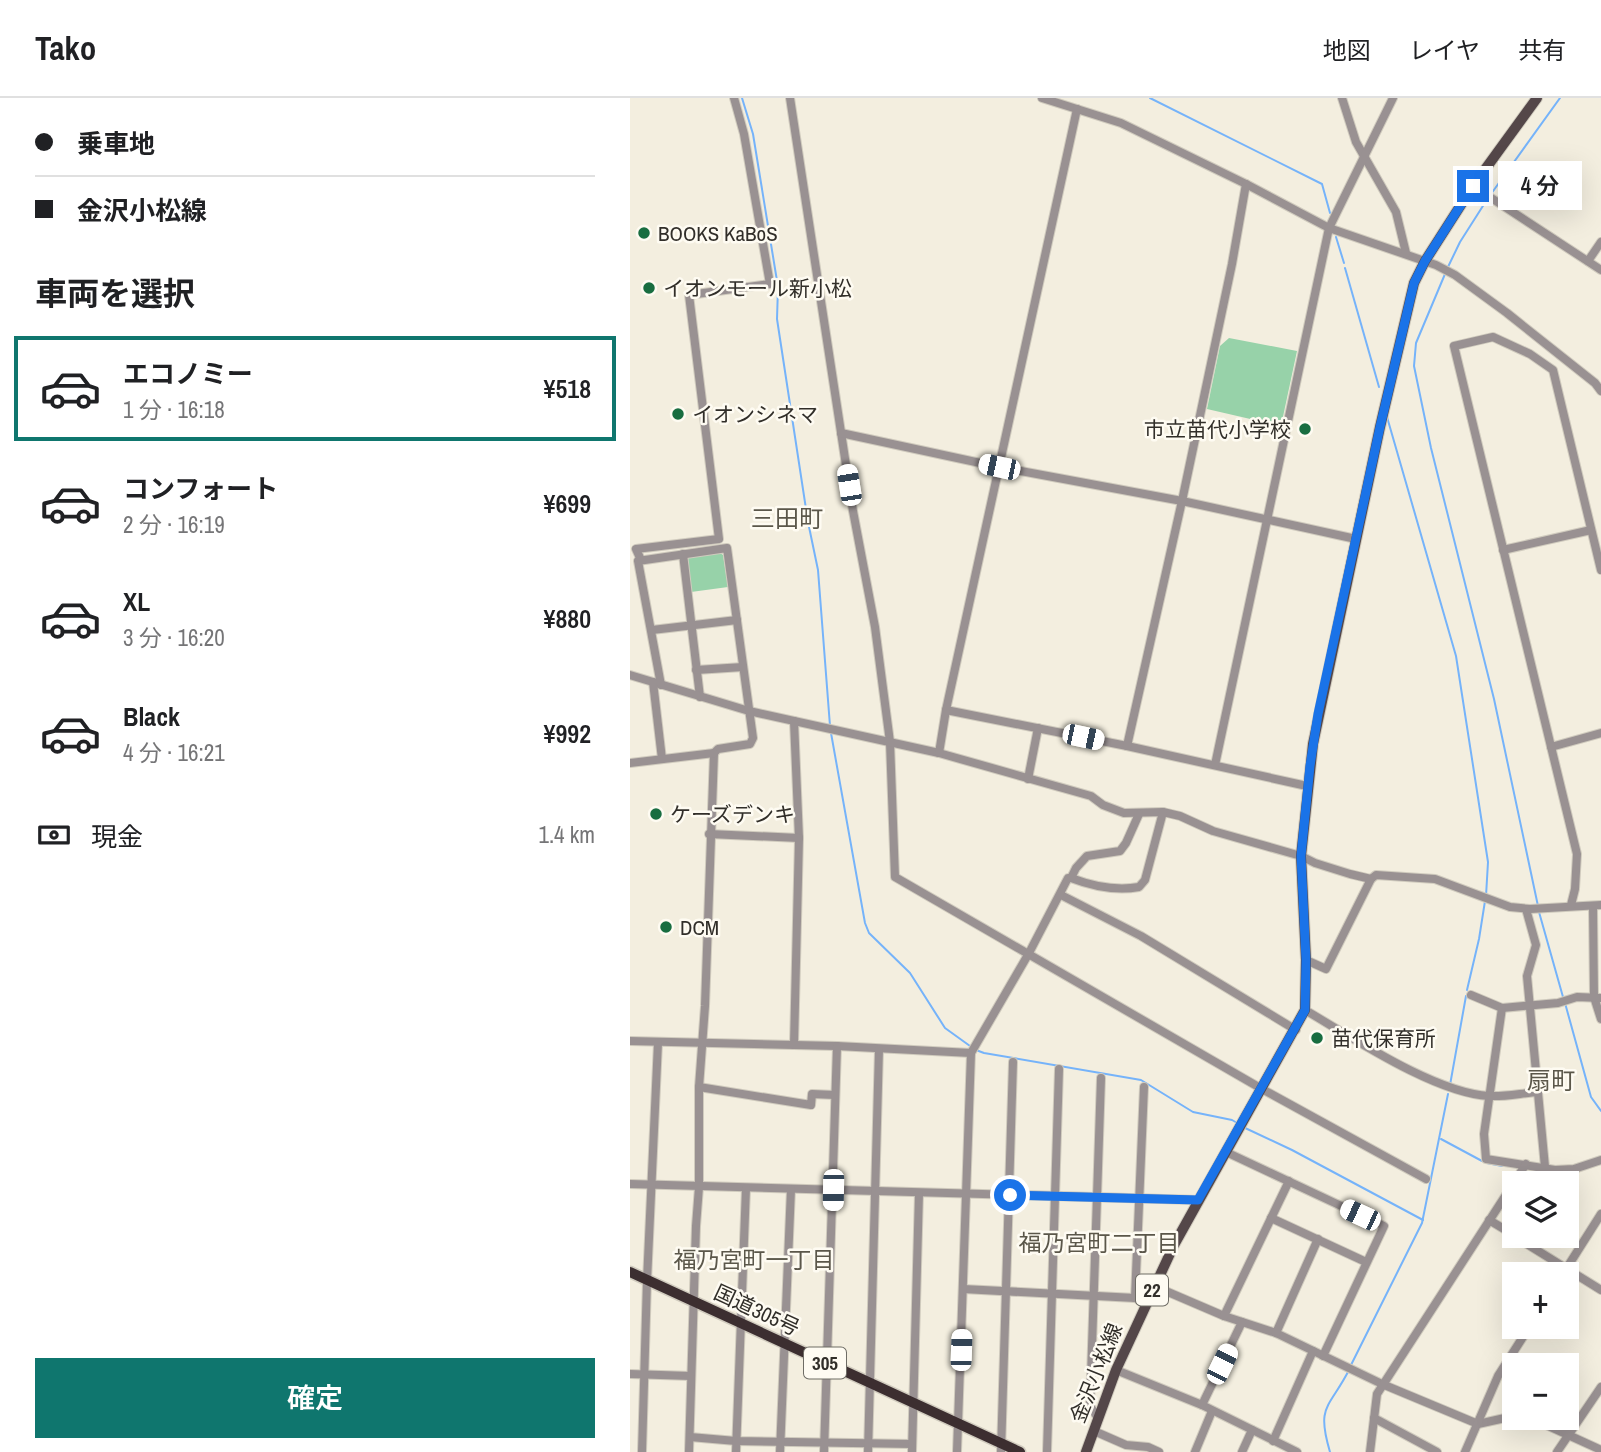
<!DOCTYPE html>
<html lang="ja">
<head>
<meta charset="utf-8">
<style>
	body { margin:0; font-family:"Archivo Narrow","Noto Sans JP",sans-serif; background:#f6f6f6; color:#202124; height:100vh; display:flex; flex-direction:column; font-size:26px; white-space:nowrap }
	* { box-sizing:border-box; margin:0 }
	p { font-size:23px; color:#757577 }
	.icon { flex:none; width:38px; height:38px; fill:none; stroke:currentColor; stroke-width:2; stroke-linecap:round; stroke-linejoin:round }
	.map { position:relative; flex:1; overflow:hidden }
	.side { display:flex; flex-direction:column; background:#fff; width:630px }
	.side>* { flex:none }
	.banner { display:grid; align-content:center; height:154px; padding:0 35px; background:#fff }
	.fabs { position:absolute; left:872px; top:1073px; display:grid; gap:14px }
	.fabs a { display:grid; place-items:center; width:77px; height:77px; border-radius:0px; background:#fff; box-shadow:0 7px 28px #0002; font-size:35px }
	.end { position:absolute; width:32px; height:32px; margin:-16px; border:9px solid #1a73e8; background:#fff; box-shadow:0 0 0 4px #fff }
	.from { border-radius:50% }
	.bubble { position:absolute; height:49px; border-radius:0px; background:#fff; box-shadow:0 7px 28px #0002; font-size:23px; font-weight:600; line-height:49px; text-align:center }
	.car { position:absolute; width:21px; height:42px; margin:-21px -10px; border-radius:9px; box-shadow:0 0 5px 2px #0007; background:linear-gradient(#fff 24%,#345 0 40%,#fff 0 76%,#345 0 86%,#fff 0) }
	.banner b { display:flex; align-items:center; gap:24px; height:66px; font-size:26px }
	.banner b+b { border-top:2px solid #e0e0e0 }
	.banner i { width:18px; height:18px; background:#202124 }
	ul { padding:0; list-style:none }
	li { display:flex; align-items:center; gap:21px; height:105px; margin:0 14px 10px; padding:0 21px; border:4px solid transparent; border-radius:0px }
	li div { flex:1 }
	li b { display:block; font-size:26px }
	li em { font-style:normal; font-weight:600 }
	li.current { border-color:#0f766e }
	li>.icon { width:63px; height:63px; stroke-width:1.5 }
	h2 { padding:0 35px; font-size:32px; line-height:84px }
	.pay { display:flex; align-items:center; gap:18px; height:77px; padding:0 35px; font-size:26px }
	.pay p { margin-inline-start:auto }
	.action { display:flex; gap:14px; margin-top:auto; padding:14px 35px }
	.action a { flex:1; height:80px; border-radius:0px; background:#0f766e; color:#fff; font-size:28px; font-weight:600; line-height:80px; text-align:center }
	header { display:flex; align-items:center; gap:42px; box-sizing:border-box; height:98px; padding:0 35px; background:#fff; border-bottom:2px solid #e0e0e0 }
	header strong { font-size:33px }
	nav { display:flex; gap:38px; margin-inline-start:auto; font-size:24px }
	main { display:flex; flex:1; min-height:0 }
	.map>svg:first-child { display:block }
	.green { fill:#97d2a9 }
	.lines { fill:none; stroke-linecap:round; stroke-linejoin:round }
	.stream { stroke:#75b3fa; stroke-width:2 }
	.minor-casing { stroke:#d0cbbe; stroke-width:10 }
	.major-casing { stroke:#d0cbbe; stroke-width:12 }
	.highway-casing { stroke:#d0cbbe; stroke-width:13 }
	.minor { stroke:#999192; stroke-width:8 }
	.major { stroke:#544749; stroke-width:10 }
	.highway { stroke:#3c2e30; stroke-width:10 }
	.route { stroke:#1a73e8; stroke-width:9 }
	.poi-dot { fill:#186d40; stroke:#fefbf2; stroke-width:2.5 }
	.labels { text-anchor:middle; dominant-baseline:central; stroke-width:5; stroke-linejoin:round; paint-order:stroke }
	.shield { fill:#fefbf2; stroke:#6e6c65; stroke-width:2 }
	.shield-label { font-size:19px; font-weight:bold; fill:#312e29 }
	.poi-label { font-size:21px; fill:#312e29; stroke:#fefbf2; text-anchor:start }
	.street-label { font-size:21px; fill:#312e29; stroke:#fefbf2 }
	.neighbourhood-label { font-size:23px; fill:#5b574a; stroke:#fefbf2 }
	.quarter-label { font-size:24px; fill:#5b574a; stroke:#fefbf2 }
</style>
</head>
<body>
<header>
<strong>Tako</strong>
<nav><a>地図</a><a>レイヤ</a><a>共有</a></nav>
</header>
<main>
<section class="side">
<div class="banner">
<b><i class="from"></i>乗車地</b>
<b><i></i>金沢小松線</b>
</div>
<h2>車両を選択</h2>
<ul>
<li class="current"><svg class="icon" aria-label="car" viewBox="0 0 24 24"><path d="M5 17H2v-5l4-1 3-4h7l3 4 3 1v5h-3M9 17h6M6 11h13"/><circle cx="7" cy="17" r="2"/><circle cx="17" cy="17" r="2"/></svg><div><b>エコノミー</b><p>1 分 · 16:18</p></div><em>¥518</em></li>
<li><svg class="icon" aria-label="car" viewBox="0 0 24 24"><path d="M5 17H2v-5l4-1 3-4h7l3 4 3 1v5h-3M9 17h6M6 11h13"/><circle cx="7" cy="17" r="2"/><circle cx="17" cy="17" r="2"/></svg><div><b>コンフォート</b><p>2 分 · 16:19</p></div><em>¥699</em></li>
<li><svg class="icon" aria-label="car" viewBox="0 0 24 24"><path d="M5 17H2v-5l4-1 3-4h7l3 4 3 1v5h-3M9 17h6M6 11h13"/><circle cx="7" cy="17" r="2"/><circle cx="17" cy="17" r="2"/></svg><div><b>XL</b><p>3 分 · 16:20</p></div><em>¥880</em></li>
<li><svg class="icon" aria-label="car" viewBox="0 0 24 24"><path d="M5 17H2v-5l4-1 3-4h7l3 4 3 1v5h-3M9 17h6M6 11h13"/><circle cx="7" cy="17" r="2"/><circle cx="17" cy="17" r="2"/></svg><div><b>Black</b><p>4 分 · 16:21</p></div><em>¥992</em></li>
</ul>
<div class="pay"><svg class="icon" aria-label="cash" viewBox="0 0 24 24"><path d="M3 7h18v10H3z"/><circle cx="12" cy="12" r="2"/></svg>現金<p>1.4 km</p></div>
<div class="action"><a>確定</a></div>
</section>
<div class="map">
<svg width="971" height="1354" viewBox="0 0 971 1354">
	<rect width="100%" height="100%" fill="#f3eedf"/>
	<!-- green -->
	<g class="green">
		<polygon points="599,240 667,253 651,328 577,311 590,248"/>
		<polygon points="90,455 93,457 98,489 61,494 57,459"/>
	</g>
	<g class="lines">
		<!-- stream -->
		<g class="stream">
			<polyline points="112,0 123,36 148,189 147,221 178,424 188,472 200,628"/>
			<polyline points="520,0 692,86 700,115"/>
			<polyline points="861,96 930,0"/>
			<polyline points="706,139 714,165"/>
			<polyline points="715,170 749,289"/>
			<polyline points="817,171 830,144 858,100"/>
			<polyline points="815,176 786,245 784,268 801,350 864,601 908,808"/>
			<polyline points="757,319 826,558 858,764 856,798"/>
			<polyline points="201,635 235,825 239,835 280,875 315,930 340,948"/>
			<polyline points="909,814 933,899"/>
			<polyline points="837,892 849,841 855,803"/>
			<polyline points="935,905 961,999 971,1013"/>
			<polyline points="346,952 354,955 511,982 563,1014 602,1022 609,1026"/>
			<polyline points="820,987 836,898"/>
			<polyline points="613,1029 662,1052 793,1122"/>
			<polyline points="811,1041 852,1063"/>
			<polyline points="857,1065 872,1068"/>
			<polyline points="721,1267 792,1125 818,996"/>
			<path d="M700,1354c-14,-47 -1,-43 19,-82"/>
		</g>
		<!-- minor casing -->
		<g class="minor-casing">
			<g id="minor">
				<polyline points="160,0 223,413 245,529 260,644 265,779 632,991 796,1081"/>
				<polyline points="412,0 491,25 616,86 699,130 806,167 825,177 877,215 965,285 971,293"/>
				<polyline points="712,0 726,44 766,114 776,155"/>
				<polyline points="843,88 971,172"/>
				<polyline points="958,163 971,144"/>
				<polyline points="211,335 369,369 552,403 726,441"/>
				<polyline points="873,452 961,432"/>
				<polyline points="53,456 70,599"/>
				<polyline points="11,462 6,451 89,441 59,197 140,186 114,36 104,0"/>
				<polyline points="22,532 107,522"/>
				<polyline points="66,572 113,569"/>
				<polyline points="0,577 119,613 309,655 461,698 473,707 494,715 533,714 550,718 583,733 671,758 685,765 720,776 741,781 746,777 805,781 880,809 900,811 971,807"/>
				<polyline points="23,584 32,661"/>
				<polyline points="31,587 8,463 97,450 123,640 120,646 88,651 84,655 75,908 69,989 69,1089 66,1128 59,1354"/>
				<polyline points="316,612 497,648 677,688"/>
				<polyline points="164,623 169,740 164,947"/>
				<polyline points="497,648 552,403 602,166 616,86"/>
				<polyline points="921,649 971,635"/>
				<polyline points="309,655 316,612 447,11"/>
				<polyline points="0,665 84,655"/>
				<polyline points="585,667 699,130 763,0"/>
				<polyline points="398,681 408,630"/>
				<polyline points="79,736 169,740"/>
				<path d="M441,780c21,8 46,13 68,9l6,-7 18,-68"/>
				<polyline points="431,797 511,838 666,932"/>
				<polyline points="941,807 945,791 947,756 824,248 863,239 900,256 923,272 971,472"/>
				<polyline points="963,808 964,899 971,921"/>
				<polyline points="896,811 906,847 897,878 915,1069"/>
				<polyline points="676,862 696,871 741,781"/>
				<polyline points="841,897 872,910 928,905 947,899 971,900"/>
				<polyline points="872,910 854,1036 856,1061 925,1072 944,1071 971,1062"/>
				<path d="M675,912c48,28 130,83 184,86 16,1 33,-3 49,-4"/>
				<polyline points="0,943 207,948 341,955"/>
				<polyline points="69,989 181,1007 182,996 205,997"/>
				<polyline points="596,1054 754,1128 693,1258"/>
				<polyline points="0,1086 568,1102"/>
				<polyline points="641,1120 736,1164"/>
				<polyline points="859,1122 884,1137"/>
				<polyline points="884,1138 971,1192"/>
				<polyline points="933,1176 971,1116"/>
				<polyline points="524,1188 594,1218 646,1235 752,1286 848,1326 884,1318"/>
				<polyline points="333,1191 505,1200 516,1204"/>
				<polyline points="505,1200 514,989"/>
				<polyline points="594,1218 659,1083"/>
				<polyline points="646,1235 688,1141"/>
				<polyline points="486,1272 572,1307 667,1354"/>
				<polyline points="0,1276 61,1278"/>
				<polyline points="572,1307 612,1224"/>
				<polyline points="468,1320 460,1308 471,980"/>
				<polyline points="744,1320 807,1354"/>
				<polyline points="901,1320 971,1352"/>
				<polyline points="464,1333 496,1347 518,1349 529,1354"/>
				<polyline points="60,1339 106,1343 282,1346"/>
				<polyline points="643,1343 683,1253"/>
				<polyline points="12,1354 17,1183 28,945"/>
				<polyline points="106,1354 116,1090"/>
				<polyline points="150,1354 161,1091"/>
				<polyline points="194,1354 207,948"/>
				<polyline points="238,1354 249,951"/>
				<polyline points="282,1354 289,1095"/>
				<polyline points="327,1354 341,955 399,855 438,780 441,780 446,770 457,758 490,753 496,745 509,716"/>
				<polyline points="371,1354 383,964"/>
				<polyline points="417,1354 429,971"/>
				<polyline points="565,1354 582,1313"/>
				<polyline points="612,1354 622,1332"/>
				<polyline points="740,1354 747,1296 896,1066"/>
				<polyline points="835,1354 868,1278 900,1228"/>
				<polyline points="927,1354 971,1289"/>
			</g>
		</g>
		<!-- major casing -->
		<g class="major-casing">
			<polyline id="major" points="456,1354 486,1272 544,1147 675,912 676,862 671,758 683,646 750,329 784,185 795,163 843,88 907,0"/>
		</g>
		<!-- highway casing -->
		<g class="highway-casing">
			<polyline id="highway" points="0,1174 390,1354"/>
		</g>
		<!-- minor -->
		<use href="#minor" class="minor"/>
		<!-- major -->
		<use href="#major" class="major"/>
		<!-- highway -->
		<use href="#highway" class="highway"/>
	</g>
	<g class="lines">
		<!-- route -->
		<polyline class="route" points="380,1097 568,1102 675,912 676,862 671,758 680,668 688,616 750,329 784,185 795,163 843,88"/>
	</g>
	<!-- markers -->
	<g class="poi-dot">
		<circle cx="14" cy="135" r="7"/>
		<circle cx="19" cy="190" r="7"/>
		<circle cx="48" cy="316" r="7"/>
		<circle cx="675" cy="331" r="7"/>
		<circle cx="26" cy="716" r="7"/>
		<circle cx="36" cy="829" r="7"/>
		<circle cx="687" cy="940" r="7"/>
	</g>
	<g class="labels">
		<!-- shield labels -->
		<g class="shield">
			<rect x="506" y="1176.5" width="32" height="31" rx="5"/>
			<rect x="174" y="1249.5" width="42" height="31" rx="5"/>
		</g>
		<g class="shield-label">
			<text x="522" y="1192">22</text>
			<text x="195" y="1265">305</text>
		</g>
		<!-- poi labels -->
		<g class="poi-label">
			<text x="28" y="135">BOOKS KaBoS</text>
			<text x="33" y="190">イオンモール新小松</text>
			<text x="62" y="316">イオンシネマ</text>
			<text x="661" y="331" text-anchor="end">市立苗代小学校</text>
			<text x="40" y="716">ケーズデンキ</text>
			<text x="50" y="829">DCM</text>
			<text x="701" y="940">苗代保育所</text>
		</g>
		<!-- street labels -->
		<g class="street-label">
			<text transform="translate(127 1212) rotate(25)">国道305号</text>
			<text transform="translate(466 1275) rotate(-68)">金沢小松線</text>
		</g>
		<!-- neighbourhood labels -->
		<g class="neighbourhood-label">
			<text x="469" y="1144">福乃宮町二丁目</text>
			<text x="124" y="1161">福乃宮町一丁目</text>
		</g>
		<!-- quarter labels -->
		<g class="quarter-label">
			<text x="157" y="420">三田町</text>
			<text x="921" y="982">扇町</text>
		</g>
	</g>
</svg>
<div class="fabs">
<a><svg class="icon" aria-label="layers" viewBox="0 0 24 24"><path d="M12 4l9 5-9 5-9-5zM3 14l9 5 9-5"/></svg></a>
<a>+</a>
<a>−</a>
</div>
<i class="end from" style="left:380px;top:1097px"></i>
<i class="end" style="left:843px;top:88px"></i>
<div class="bubble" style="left:868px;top:63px;width:84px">4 分</div>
<i class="car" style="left:369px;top:369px;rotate:282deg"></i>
<i class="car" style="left:219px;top:387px;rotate:351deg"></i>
<i class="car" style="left:453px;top:639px;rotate:102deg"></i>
<i class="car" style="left:203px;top:1092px;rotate:181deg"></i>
<i class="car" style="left:730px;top:1117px;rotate:295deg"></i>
<i class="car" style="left:331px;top:1252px;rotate:2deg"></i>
<i class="car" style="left:592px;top:1266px;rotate:26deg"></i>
</div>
</main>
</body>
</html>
